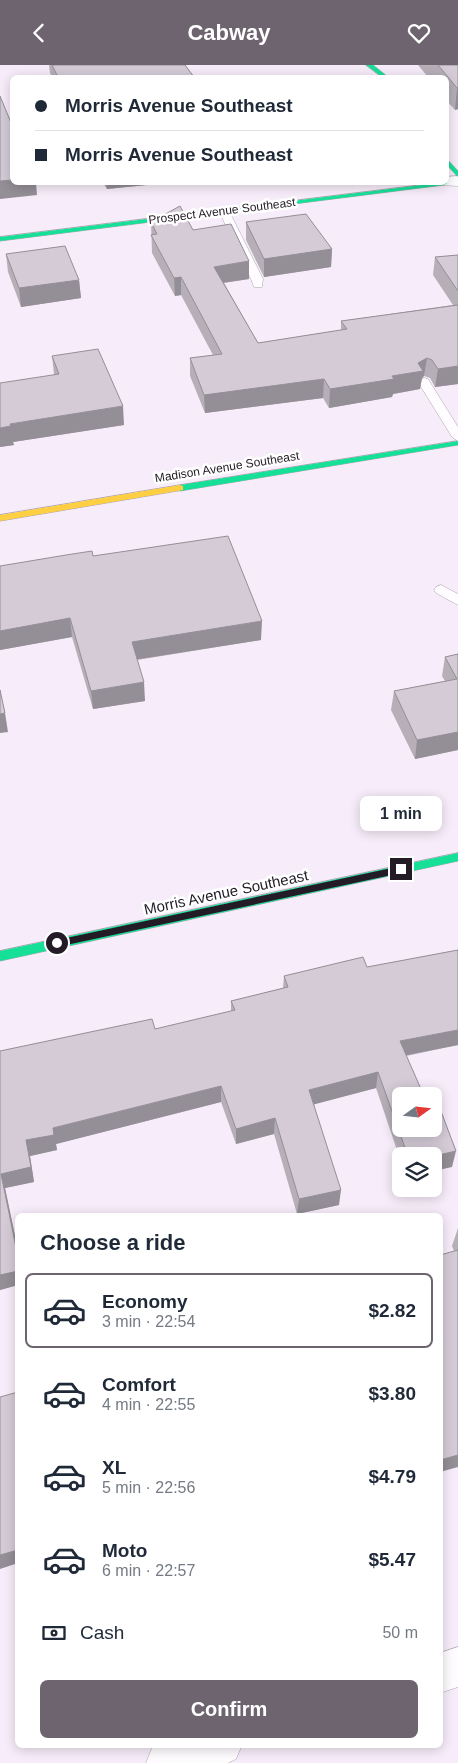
<!DOCTYPE html>
<html lang="en">
<head>
<meta charset="utf-8">
<style>
	body { margin:0; font-family:Helvetica,sans-serif; background:#f6f6f7; color:#1f2937; height:100vh; display:flex; flex-direction:column; font-size:19px; white-space:nowrap }
	* { box-sizing:border-box; margin:0 }
	p { font-size:16px; color:#747a83 }
	.icon { flex:none; width:28px; height:28px; fill:none; stroke:currentColor; stroke-width:2; stroke-linecap:round; stroke-linejoin:round }
	.map { position:relative; flex:1; overflow:hidden }
	.details { position:absolute; left:15px; top:1148px; width:428px; height:535px; display:flex; flex-direction:column; background:#fff; border-radius:8px; box-shadow:0 2px 12px #0003 }
	.details>* { flex:none }
	.banner { position:absolute; left:10px; top:10px; width:439px; height:110px; border-radius:8px; box-shadow:0 2px 12px #0003; display:grid; align-content:center; height:110px; padding:0 25px; background:#fff }
	.needle { width:32px; rotate:75deg }
	.controls { position:absolute; left:392px; top:1022px; display:grid; gap:10px }
	.controls a { display:grid; place-items:center; width:50px; height:50px; border-radius:8px; background:#fff; box-shadow:0 2px 12px #0003; font-size:25px }
	.end { position:absolute; width:22px; height:22px; margin:-11px; border:6px solid #231b25; background:#fff; box-shadow:0 0 0 2px #fff }
	.from { border-radius:50% }
	.bubble { position:absolute; height:35px; border-radius:8px; background:#fff; box-shadow:0 2px 12px #0003; font-size:16px; font-weight:600; line-height:35px; text-align:center }
	.banner b { display:flex; align-items:center; gap:18px; height:48px; font-size:19px }
	.banner b+b { border-top:1px solid #e0e1e3 }
	.banner i { width:12px; height:12px; background:#1f2937 }
	ul { padding:0; list-style:none }
	li { display:flex; align-items:center; gap:15px; height:75px; margin:0 10px 8px; padding:0 15px; border:2px solid transparent; border-radius:8px }
	li div { flex:1 }
	li b { display:block; font-size:19px }
	li em { font-style:normal; font-weight:600 }
	li.active { border-color:#6d6470 }
	li>.icon { width:45px; height:45px; stroke-width:1.5 }
	h2 { padding:0 25px; font-size:22px; line-height:60px }
	.pay { display:flex; align-items:center; gap:12px; height:55px; padding:0 25px; font-size:19px }
	.pay p { margin-inline-start:auto }
	.primary-button { display:flex; gap:10px; margin-top:auto; padding:10px 25px }
	.primary-button a { flex:1; height:58px; border-radius:8px; background:#6d6470; color:#fff; font-size:20px; font-weight:600; line-height:58px; text-align:center }
	header { display:flex; justify-content:space-between; align-items:center; height:65px; padding:0 25px; background:#6d6470; color:#fff; font-size:22px; font-weight:600 }
	.map>svg:first-child { display:block }
	.lines { fill:none; stroke-linecap:round; stroke-linejoin:round }
	.lane-casing { stroke:#aca4ae; stroke-width:1 }
	.street-casing { stroke:#aca4ae; stroke-width:1 }
	.fast-casing { stroke:#aca4ae; stroke-width:1 }
	.slow-casing { stroke:#aca4ae; stroke-width:1 }
	.lane { fill:#fefcfe; fill-rule:evenodd }
	.street { fill:#fefcfe; fill-rule:evenodd }
	.fast { fill:#16e098; fill-rule:evenodd }
	.slow { fill:#ffcf43; fill-rule:evenodd }
	.wall { fill:#b6afb8 }
	.shaded-wall { fill:#948e96 }
	.building { fill:#d4cbd6; stroke:#948e96 }
	.route { fill:#231b25 }
	.labels { text-anchor:middle; dominant-baseline:central; stroke-width:5; stroke-linejoin:round; paint-order:stroke }
	.far-street-label { font-size:12px; fill:#231b25; stroke:#fff }
	.street-label { font-size:15px; fill:#231b25; stroke:#fff }
</style>
</head>
<body>
<header><svg class="icon" aria-label="back" viewBox="0 0 24 24"><path d="M15 5l-7 7 7 7"/></svg>Cabway<svg class="icon" aria-label="heart" viewBox="0 0 24 24"><path d="M12 20l-8-8c-3-5 5-10 8-4 3-6 11-1 8 4z"/></svg></header>
<div class="map">
<svg width="458" height="1698" viewBox="0 0 458 1698">
	<rect width="100%" height="100%" fill="#f7edfa"/>
	<g class="lines">
		<!-- lane casing -->
		<g class="lane-casing">
			<g id="lane">
				<polygon points="224,143 229,146 263,214 262,222 254,222 251,214 219,146"/>
				<polygon points="424,313 428,314 458,362 458,376 452,372 418,317"/>
				<polygon points="441,520 458,529 458,540 436,528 434,525 436,522"/>
			</g>
		</g>
		<!-- street casing -->
		<g class="street-casing">
			<g id="street">
				<polygon points="458,111 458,121 440,120 438,118 446,118 446,112"/>
				<polygon points="458,1582 458,1622 440,1628 440,1588"/>
				<polygon points="161,1680 242,1680 236,1694 228,1698 146,1698 152,1683"/>
			</g>
		</g>
		<!-- fast casing -->
		<g class="fast-casing">
			<g id="fast">
				<polygon points="366,0 373,0 388,12 382,12"/>
				<polygon points="446,93 458,106 458,112 446,99"/>
				<polygon points="446,117 447,118 444,120 0,176 0,172"/>
				<polygon points="458,376 458,380 180,426 176,423 180,420"/>
				<polygon points="458,788 458,796 0,896 0,886"/>
			</g>
		</g>
		<!-- slow casing -->
		<g class="slow-casing">
			<polygon id="slow" points="180,420 183,421 183,425 0,456 0,450"/>
		</g>
		<!-- lane -->
		<use href="#lane" class="lane"/>
		<!-- street -->
		<use href="#street" class="street"/>
		<!-- fast -->
		<use href="#fast" class="fast"/>
		<!-- slow -->
		<use href="#slow" class="slow"/>
	</g>
	<!-- wall -->
	<g class="wall">
		<polygon points="49,0 185,0 194,12 52,12 50,8"/>
		<polygon points="418,0 458,0 458,44 455,45 446,35 446,12 428,12"/>
		<polygon points="103,118 166,118 107,124"/>
		<polygon points="151,157 193,165 249,214 224,218 258,278 341,265 341,256 453,240 433,210 435,192 458,190 458,319 435,322 430,313 424,311 422,313 420,324 393,329 392,332 329,343 323,333 205,348 190,311 190,293 213,290 181,230 175,231 152,188"/>
		<polygon points="246,157 332,184 331,202 264,212 246,175"/>
		<polygon points="6,189 79,215 81,233 21,242 8,207"/>
		<polygon points="52,291 124,360 13,377 14,380 0,382 54,309"/>
		<polygon points="93,491 261,575 137,595 145,636 93,644 72,572 0,585 0,501"/>
		<polygon points="458,589 458,685 415,694 391,645 394,626 445,616 442,611 445,592"/>
		<polygon points="458,885 458,980 406,991 452,1102 434,1091 401,1091 401,1097 376,1023 314,1039 339,1140 297,1149 274,1069 236,1079 221,1037 56,1079 57,1085 30,1091 34,1117 5,1123 18,1185 18,1220 0,1225 0,986 155,964 231,946 231,936 283,923 284,911 367,902"/>
		<polygon points="458,1163 458,1402 454,1186 452,1181"/>
	</g>
	<!-- shaded-wall -->
	<g class="shaded-wall">
		<polygon points="457,23 458,23 458,44 455,45"/>
		<polygon points="12,115 12,118 36,118 37,130 0,134 0,116"/>
		<polygon points="106,118 166,118 107,124"/>
		<polygon points="332,184 331,202 264,212 264,194"/>
		<polygon points="249,196 249,214 214,219 214,202"/>
		<polygon points="181,212 181,230 175,231 174,213"/>
		<polygon points="79,215 81,233 21,242 19,223"/>
		<polygon points="427,293 424,311 422,313 420,324 393,329 392,332 329,343 330,324 392,311 418,298"/>
		<polygon points="458,301 458,319 435,322 438,304"/>
		<polygon points="324,314 323,333 205,348 204,330"/>
		<polygon points="123,341 124,360 13,377 14,380 0,382 0,363 10,359"/>
		<polygon points="70,553 72,572 0,585 0,566"/>
		<polygon points="262,556 261,575 133,595 132,577"/>
		<polygon points="144,617 145,636 93,644 91,626"/>
		<polygon points="5,648 8,667 0,668 0,649"/>
		<polygon points="458,667 458,685 415,694 417,675"/>
		<polygon points="458,965 458,980 397,992 400,976"/>
		<polygon points="378,1007 376,1023 308,1041 309,1025"/>
		<polygon points="221,1021 221,1037 56,1079 57,1085 30,1091 34,1117 5,1123 18,1185 18,1192 1,1109 26,1075 53,1063"/>
		<polygon points="275,1053 274,1069 236,1079 236,1064"/>
		<polygon points="456,1086 452,1102 434,1106 434,1091"/>
		<polygon points="341,1125 339,1140 297,1149 299,1134"/>
		<polygon points="18,1206 18,1220 0,1225 0,1210"/>
		<polygon points="458,1390 458,1402 440,1407 440,1395"/>
		<polygon points="18,1485 18,1498 0,1504 0,1490"/>
	</g>
	<!-- building -->
	<g class="building">
		<polygon points="52,0 185,0 194,12 58,12"/>
		<polygon points="438,0 458,0 458,23 457,23"/>
		<polygon points="0,31 12,60 12,115 0,116"/>
		<polygon points="180,141 193,165 231,159 249,196 214,202 258,278 347,264 341,256 458,240 458,301 438,304 432,295 427,293 418,298 423,306 392,311 394,314 330,324 324,314 204,330 190,293 222,289 181,212 174,213 151,170 157,169 151,157"/>
		<polygon points="306,149 332,184 264,194 246,157"/>
		<polygon points="65,181 79,215 19,223 6,189"/>
		<polygon points="458,190 458,226 435,192"/>
		<polygon points="98,284 123,341 10,359 11,361 0,363 0,318 59,309 52,291"/>
		<polygon points="228,471 262,556 132,577 144,617 91,626 70,553 0,566 0,501 66,490 92,486 93,491"/>
		<polygon points="458,589 458,667 417,675 394,626 457,614 445,592"/>
		<polygon points="0,625 5,648 0,649"/>
		<polygon points="458,885 458,965 400,976 424,1031 401,1031 401,1064 434,1064 434,1042 439,1041 456,1086 434,1091 408,1091 378,1007 309,1025 341,1125 299,1134 275,1053 236,1064 221,1021 53,1063 54,1070 26,1075 31,1102 1,1109 18,1192 18,1206 0,1210 0,986 152,954 155,964 235,945 231,936 288,922 284,911 363,892 367,902"/>
		<polygon points="458,1185 458,1390 440,1395 440,1190"/>
		<polygon points="18,1327 18,1485 0,1490 0,1332"/>
	</g>
	<!-- route -->
	<polygon class="route" points="401,801 405,804 401,808 57,882 53,878 57,875"/>
	<g class="labels">
		<!-- far-street labels -->
		<g class="far-street-label">
			<text transform="translate(222 146) rotate(-7)">Prospect Avenue Southeast</text>
			<text transform="translate(227 402) rotate(-9)">Madison Avenue Southeast</text>
		</g>
		<!-- street labels -->
		<g class="street-label">
			<text transform="translate(226 827) rotate(-12)">Morris Avenue Southeast</text>
		</g>
	</g>
</svg>
<div class="controls">
<a><svg class="needle" viewBox="-14 -14 28 28"><path d="M0-13l5 13h-10z" fill="#e53935"/><path d="M0 13l5-13h-10z" fill="#747a83"/></svg></a>
<a><svg class="icon" aria-label="layers" viewBox="0 0 24 24"><path d="M12 4l9 5-9 5-9-5zM3 14l9 5 9-5"/></svg></a>
</div>
<i class="end from" style="left:57px;top:878px"></i>
<i class="end" style="left:401px;top:804px"></i>
<div class="bubble" style="left:360px;top:731px;width:82px">1 min</div>
<div class="banner">
<b><i class="from"></i>Morris Avenue Southeast</b>
<b><i></i>Morris Avenue Southeast</b>
</div>
<section class="details">
<h2>Choose a ride</h2>
<ul>
<li class="active"><svg class="icon" aria-label="car" viewBox="0 0 24 24"><path d="M5 17H2v-5l4-1 3-4h7l3 4 3 1v5h-3M9 17h6M6 11h13"/><circle cx="7" cy="17" r="2"/><circle cx="17" cy="17" r="2"/></svg><div><b>Economy</b><p>3 min · 22:54</p></div><em>$2.82</em></li>
<li><svg class="icon" aria-label="car" viewBox="0 0 24 24"><path d="M5 17H2v-5l4-1 3-4h7l3 4 3 1v5h-3M9 17h6M6 11h13"/><circle cx="7" cy="17" r="2"/><circle cx="17" cy="17" r="2"/></svg><div><b>Comfort</b><p>4 min · 22:55</p></div><em>$3.80</em></li>
<li><svg class="icon" aria-label="car" viewBox="0 0 24 24"><path d="M5 17H2v-5l4-1 3-4h7l3 4 3 1v5h-3M9 17h6M6 11h13"/><circle cx="7" cy="17" r="2"/><circle cx="17" cy="17" r="2"/></svg><div><b>XL</b><p>5 min · 22:56</p></div><em>$4.79</em></li>
<li><svg class="icon" aria-label="car" viewBox="0 0 24 24"><path d="M5 17H2v-5l4-1 3-4h7l3 4 3 1v5h-3M9 17h6M6 11h13"/><circle cx="7" cy="17" r="2"/><circle cx="17" cy="17" r="2"/></svg><div><b>Moto</b><p>6 min · 22:57</p></div><em>$5.47</em></li>
</ul>
<div class="pay"><svg class="icon" aria-label="cash" viewBox="0 0 24 24"><path d="M3 7h18v10H3z"/><circle cx="12" cy="12" r="2"/></svg>Cash<p>50 m</p></div>
<div class="primary-button"><a>Confirm</a></div>
</section>
</div>
</body>
</html>
